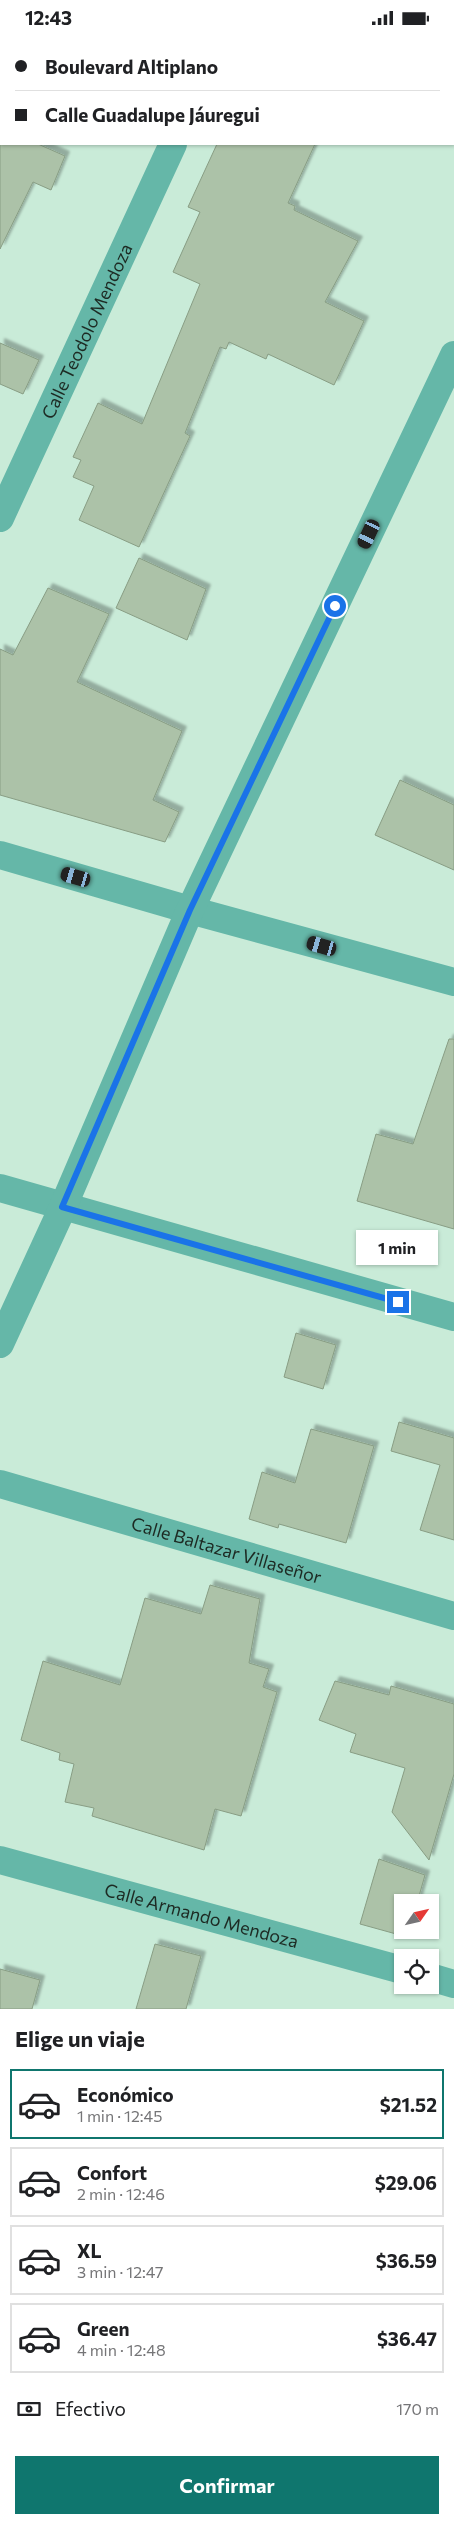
<!DOCTYPE html>
<html lang="es">
<head>
<meta charset="utf-8">
<style>
	body { margin:0; font-family:Commissioner,sans-serif; background:#f2f2f2; color:#202124; height:100vh; display:flex; flex-direction:column; font-size:19px; white-space:nowrap }
	* { box-sizing:border-box; margin:0 }
	p { font-size:16px; color:#757577 }
	.icon { flex:none; width:28px; height:28px; fill:none; stroke:currentColor; stroke-width:2; stroke-linecap:round; stroke-linejoin:round }
	.map { position:relative; height:1974px; overflow:hidden }
	.drawer { display:flex; flex-direction:column; background:#fff; flex:1 }
	.drawer>* { flex:none }
	.guide { position:absolute; left:0px; top:0px; width:455px; height:110px; box-shadow:0 1px 4px #0004; display:grid; align-content:center; height:110px; padding:0 15px; background:#fff }
	.needle { width:32px; rotate:56deg }
	.buttons { position:absolute; left:394px; top:1859px; display:grid; gap:10px }
	.buttons a { display:grid; place-items:center; width:45px; height:45px; border-radius:0px; background:#fff; box-shadow:0 1px 4px #0004; font-size:25px }
	.end { position:absolute; width:22px; height:22px; margin:-11px; border:6px solid #1a73e8; background:#fff; box-shadow:0 0 0 2px #fff }
	.from { border-radius:50% }
	.bubble { position:absolute; height:35px; border-radius:0px; background:#fff; box-shadow:0 1px 4px #0004; font-size:16px; font-weight:700; line-height:35px; text-align:center }
	.car { position:absolute; width:15px; height:30px; margin:-15px -8px; border-radius:6px; box-shadow:0 0 4px 1px #0007; background:linear-gradient(#222 24%,#8ab4d8 0 40%,#222 0 76%,#8ab4d8 0 86%,#222 0) }
	.guide b { display:flex; align-items:center; gap:18px; height:48px; font-size:19px }
	.guide b+b { border-top:1px solid #e0e0e0 }
	.guide i { width:12px; height:12px; background:#202124 }
	ul { padding:0; list-style:none }
	li { display:flex; align-items:center; gap:15px; height:70px; margin:0 10px 8px; padding:0 5px; border:2px solid #e0e0e0; border-radius:0px }
	li div { flex:1 }
	li b { display:block; font-size:19px }
	li em { font-style:normal; font-weight:700 }
	li.selected { border-color:#0f766e }
	li>.icon { width:45px; height:45px; stroke-width:1.5 }
	h2 { padding:0 15px; font-size:22px; line-height:60px }
	.pay { display:flex; align-items:center; gap:12px; height:55px; padding:0 15px; font-size:19px }
	.pay p { margin-inline-start:auto }
	.button { display:flex; gap:10px; margin-top:auto; padding:10px 15px }
	.button a { flex:1; height:58px; border-radius:0px; background:#0f766e; color:#fff; font-size:20px; font-weight:700; line-height:58px; text-align:center }
	.status { display:flex; justify-content:space-between; align-items:center; height:35px; padding:0 25px; background:#fff; direction:ltr }
	.status svg { height:14px; fill:currentColor }
	.map>svg:first-child { display:block }
	.building { fill:#acc2a8; stroke:#889d84; filter:url(#shadow) }
	.lines { fill:none; stroke-linecap:round; stroke-linejoin:round }
	.minor { stroke:#65b7a8; stroke-width:28 }
	.route { stroke:#1a73e8; stroke-width:6 }
	.labels { text-anchor:middle; dominant-baseline:central; stroke-width:4.5; stroke-linejoin:round; paint-order:stroke }
	.street-label { font-size:18px; fill:#1d2a23; stroke:#c9ebd8 }
</style>
</head>
<body>
<div class="status"><b>12:43</b><svg viewBox="0 0 49 12"><path d="M0 12V9h3v3zM5 12V6h3v6zM10 12V3h3v9zM15 12V0h3v12zM26 1h20v11H26zM47 4h2v5h-2z"/></svg></div>
<div class="map">
<svg width="454" height="1974" viewBox="0 0 454 1974">
	<defs>
		<filter id="shadow"><feDropShadow dx="4.5" dy="-4.5" stdDeviation="1" flood-color="#0004"/></filter>
	</defs>
	<rect width="100%" height="100%" fill="#c9ebd8"/>
	<!-- building -->
	<g class="building">
		<polygon points="0,91 1,109 38,109 65,121 51,155 33,147 0,214"/>
		<polygon points="217,109 315,109 288,168 295,171 294,175 358,206 325,267 364,286 334,350 268,319 266,324 229,307 226,314 220,312 185,398 190,401 139,512 79,485 94,451 73,442 81,425 73,422 98,368 142,389 200,249 173,237 200,177 188,172"/>
		<polygon points="0,308 39,325 23,359 0,349"/>
		<polygon points="139,523 206,554 187,605 116,573"/>
		<polygon points="48,553 109,579 77,647 182,696 153,765 179,777 165,807 0,760 0,614 13,620"/>
		<polygon points="400,745 454,770 454,835 375,800"/>
		<polygon points="449,1004 454,1004 454,1194 357,1166 376,1099 413,1109"/>
		<polygon points="296,1298 336,1310 323,1354 284,1342"/>
		<polygon points="399,1387 454,1403 454,1505 420,1495 440,1430 391,1416"/>
		<polygon points="311,1394 374,1411 346,1508 279,1489 278,1493 249,1484 262,1437 295,1448"/>
		<polygon points="210,1550 260,1564 249,1628 269,1634 263,1652 277,1657 241,1781 215,1774 204,1815 92,1781 94,1773 65,1767 74,1729 59,1725 60,1718 21,1705 43,1626 120,1650 145,1563 201,1579"/>
		<polygon points="335,1646 389,1660 391,1651 454,1669 454,1739 429,1825 392,1777 405,1733 350,1717 356,1699 319,1685"/>
		<polygon points="379,1824 425,1840 417,1868 402,1868 402,1895 409,1895 407,1902 360,1889"/>
		<polygon points="155,1909 201,1921 186,1974 136,1974"/>
		<polygon points="0,1934 40,1945 32,1974 0,1974"/>
	</g>
	<g class="lines">
		<!-- minor -->
		<g class="minor">
			<polyline points="346,0 350,1"/>
			<polyline points="223,1 223,0"/>
			<polyline points="454,30 454,31"/>
			<path id="s1" d="M0,483l173,-374"/>
			<polyline points="0,820 190,875 454,947"/>
			<polyline points="0,1153 454,1282"/>
			<polyline points="0,1309 63,1172 190,875 454,320"/>
			<path id="s2" d="M0,1449l454,132"/>
			<path id="s3" d="M0,1825l402,110"/>
			<polyline points="430,1942 454,1949"/>
		</g>
	</g>
	<g class="lines">
		<!-- route -->
		<polyline class="route" points="335,571 190,875 62,1172 398,1267"/>
	</g>
	<g class="labels">
		<!-- street labels -->
		<g class="street-label">
			<text stroke="none"><textPath href="#s1" startOffset="206">Calle Teodolo Mendoza</textPath></text>
			<text stroke="none"><textPath href="#s2" startOffset="236">Calle Baltazar Villaseñor</textPath></text>
			<text stroke="none"><textPath href="#s3" startOffset="209">Calle Armando Mendoza</textPath></text>
		</g>
	</g>
</svg>
<div class="buttons">
<a><svg class="needle" viewBox="-14 -14 28 28"><path d="M0-13l5 13h-10z" fill="#e53935"/><path d="M0 13l5-13h-10z" fill="#757577"/></svg></a>
<a><svg class="icon" aria-label="locate" viewBox="0 0 24 24"><circle cx="12" cy="12" r="6"/><path d="M12 2v4M12 18v4M2 12h4M18 12h4"/></svg></a>
</div>
<i class="end from" style="left:335px;top:571px"></i>
<i class="end" style="left:398px;top:1267px"></i>
<div class="bubble" style="left:356px;top:1195px;width:82px">1 min</div>
<i class="car" style="left:369px;top:499px;rotate:205deg"></i>
<i class="car" style="left:76px;top:842px;rotate:286deg"></i>
<i class="car" style="left:322px;top:911px;rotate:286deg"></i>
<div class="guide">
<b><i class="from"></i>Boulevard Altiplano</b>
<b><i></i>Calle Guadalupe Jáuregui</b>
</div>
</div>
<section class="drawer">
<h2>Elige un viaje</h2>
<ul>
<li class="selected"><svg class="icon" aria-label="car" viewBox="0 0 24 24"><path d="M5 17H2v-5l4-1 3-4h7l3 4 3 1v5h-3M9 17h6M6 11h13"/><circle cx="7" cy="17" r="2"/><circle cx="17" cy="17" r="2"/></svg><div><b>Económico</b><p>1 min · 12:45</p></div><em>$21.52</em></li>
<li><svg class="icon" aria-label="car" viewBox="0 0 24 24"><path d="M5 17H2v-5l4-1 3-4h7l3 4 3 1v5h-3M9 17h6M6 11h13"/><circle cx="7" cy="17" r="2"/><circle cx="17" cy="17" r="2"/></svg><div><b>Confort</b><p>2 min · 12:46</p></div><em>$29.06</em></li>
<li><svg class="icon" aria-label="car" viewBox="0 0 24 24"><path d="M5 17H2v-5l4-1 3-4h7l3 4 3 1v5h-3M9 17h6M6 11h13"/><circle cx="7" cy="17" r="2"/><circle cx="17" cy="17" r="2"/></svg><div><b>XL</b><p>3 min · 12:47</p></div><em>$36.59</em></li>
<li><svg class="icon" aria-label="car" viewBox="0 0 24 24"><path d="M5 17H2v-5l4-1 3-4h7l3 4 3 1v5h-3M9 17h6M6 11h13"/><circle cx="7" cy="17" r="2"/><circle cx="17" cy="17" r="2"/></svg><div><b>Green</b><p>4 min · 12:48</p></div><em>$36.47</em></li>
</ul>
<div class="pay"><svg class="icon" aria-label="cash" viewBox="0 0 24 24"><path d="M3 7h18v10H3z"/><circle cx="12" cy="12" r="2"/></svg>Efectivo<p>170 m</p></div>
<div class="button"><a>Confirmar</a></div>
</section>
</body>
</html>
